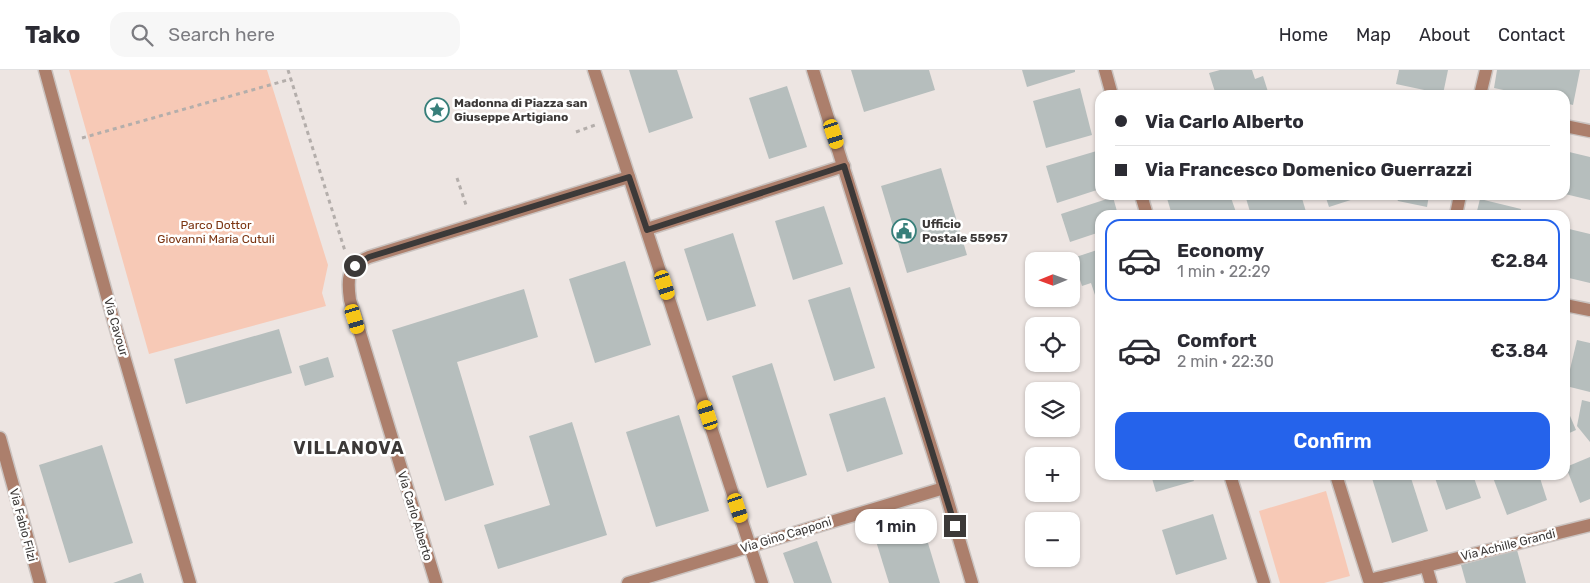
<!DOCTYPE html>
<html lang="en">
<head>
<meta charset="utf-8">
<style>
	body { margin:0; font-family:Rubik,sans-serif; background:#f7f7f7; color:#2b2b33; height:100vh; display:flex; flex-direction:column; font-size:19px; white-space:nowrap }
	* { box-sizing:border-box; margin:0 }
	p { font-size:16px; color:#7c7c81 }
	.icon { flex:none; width:28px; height:28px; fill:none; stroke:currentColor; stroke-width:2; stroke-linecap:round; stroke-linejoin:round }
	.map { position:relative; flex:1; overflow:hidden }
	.drawer { position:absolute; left:1095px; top:140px; width:475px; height:270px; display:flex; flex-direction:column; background:#fff; border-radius:15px; box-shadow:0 1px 4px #0004 }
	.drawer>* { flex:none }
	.guide { position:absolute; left:1095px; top:20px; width:475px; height:110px; border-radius:15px; box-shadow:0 1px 4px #0004; display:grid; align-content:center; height:110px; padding:0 20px; background:#fff }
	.needle { width:32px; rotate:269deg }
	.controls { position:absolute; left:1025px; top:182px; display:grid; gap:10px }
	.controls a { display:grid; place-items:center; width:55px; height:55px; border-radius:10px; background:#fff; box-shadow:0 1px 4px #0004; font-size:25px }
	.end { position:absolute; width:22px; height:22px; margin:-11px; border:6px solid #3c3938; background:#fff; box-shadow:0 0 0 2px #fff }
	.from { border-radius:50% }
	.bubble { position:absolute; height:35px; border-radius:15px; background:#fff; box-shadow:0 1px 4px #0004; font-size:16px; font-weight:600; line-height:35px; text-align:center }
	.car { position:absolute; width:15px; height:30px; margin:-15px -8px; border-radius:6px; box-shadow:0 0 4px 1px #0007; background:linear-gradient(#f5c518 24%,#345 0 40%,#f5c518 0 76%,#345 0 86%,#f5c518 0) }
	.guide b { display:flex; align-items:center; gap:18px; height:48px; font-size:19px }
	.guide b+b { border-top:1px solid #e1e1e2 }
	.guide i { width:12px; height:12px; background:#2b2b33 }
	ul { padding:9px 0 0; list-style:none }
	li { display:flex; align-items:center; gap:15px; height:82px; margin:0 10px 8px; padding:0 10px; border:2px solid transparent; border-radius:15px }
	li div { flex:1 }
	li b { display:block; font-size:19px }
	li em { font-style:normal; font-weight:600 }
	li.on { border-color:#2563eb }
	li>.icon { width:45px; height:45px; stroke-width:1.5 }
	.button { display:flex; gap:10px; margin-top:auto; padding:10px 20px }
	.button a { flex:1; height:58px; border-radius:15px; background:#2563eb; color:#fff; font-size:20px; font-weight:600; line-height:58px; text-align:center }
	header { display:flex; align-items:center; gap:30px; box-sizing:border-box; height:70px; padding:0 25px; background:#fff; border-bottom:1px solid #e1e1e2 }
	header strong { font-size:24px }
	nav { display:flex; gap:28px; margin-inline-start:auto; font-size:18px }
	.search { width:350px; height:45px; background:#f7f7f7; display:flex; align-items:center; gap:12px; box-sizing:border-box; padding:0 18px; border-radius:15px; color:#7c7c81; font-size:19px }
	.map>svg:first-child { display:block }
	.green { fill:#f7c9b6 }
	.building { fill:#b6bebd }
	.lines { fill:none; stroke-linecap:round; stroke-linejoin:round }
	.minor-casing { stroke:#cac3c0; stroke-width:15 }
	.path { stroke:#b4aeab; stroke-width:3; stroke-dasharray:4 4; stroke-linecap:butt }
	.minor { stroke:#ac7f6c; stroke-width:12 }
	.route { stroke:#3c3938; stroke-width:6 }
	.labels { text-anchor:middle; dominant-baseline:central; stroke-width:5; stroke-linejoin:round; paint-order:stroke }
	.poi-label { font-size:12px; font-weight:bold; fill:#3c3938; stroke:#fff; text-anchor:start }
	.park-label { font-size:12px; fill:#7c3512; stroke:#fff }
	.street-label { font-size:12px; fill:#3c3938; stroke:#fff }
	.district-label { font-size:18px; font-weight:bold; letter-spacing:1px; fill:#3c3938; stroke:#fff }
</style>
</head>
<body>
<header>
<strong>Tako</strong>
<div class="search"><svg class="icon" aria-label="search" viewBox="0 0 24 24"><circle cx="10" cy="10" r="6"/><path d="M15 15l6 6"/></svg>Search here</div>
<nav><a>Home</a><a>Map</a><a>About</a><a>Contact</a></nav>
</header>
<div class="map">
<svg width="1590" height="513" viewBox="0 0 1590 513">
	<rect width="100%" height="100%" fill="#ede5e2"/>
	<!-- green -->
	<g class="green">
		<polygon points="69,0 267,0 328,195 322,223 326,236 149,284"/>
		<polygon points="1326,421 1350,506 1324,513 1280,513 1259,441"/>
	</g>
	<!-- building -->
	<g class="building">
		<polygon points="629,0 677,0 693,48 649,63"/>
		<polygon points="851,0 929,0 935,20 864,42"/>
		<polygon points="1022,0 1075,0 1075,2 1027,17"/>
		<polygon points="1220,0 1252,0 1255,9 1263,6 1269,25 1216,25 1209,3"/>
		<polygon points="1399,0 1448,0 1443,24 1396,14"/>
		<polygon points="1497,0 1580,0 1573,35 1565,33 1565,25 1527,25 1494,18"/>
		<polygon points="787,16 807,77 769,89 749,28"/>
		<polygon points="1080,18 1092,65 1046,78 1033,31"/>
		<polygon points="1100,80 1100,119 1057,133 1046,96"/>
		<polygon points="1565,81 1590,87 1590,130 1565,124"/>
		<polygon points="941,98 967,185 907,203 881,116"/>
		<polygon points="1166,125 1230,125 1237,145 1172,145"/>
		<polygon points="1245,125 1301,125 1307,145 1251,145"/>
		<polygon points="1325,125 1359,125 1360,127 1329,137"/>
		<polygon points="1395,125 1429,125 1427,137 1398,131"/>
		<polygon points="1113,127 1118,145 1100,145 1100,162 1070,172 1061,144"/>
		<polygon points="1480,129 1521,139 1520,145 1476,145"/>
		<polygon points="824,136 843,194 793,210 775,151"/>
		<polygon points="1565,158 1590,164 1590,213 1565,207"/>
		<polygon points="733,163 756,236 707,251 684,179"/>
		<polygon points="1100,179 1100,227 1096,228 1091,213 1082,216 1073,188"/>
		<polygon points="625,191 651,275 595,293 569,209"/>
		<polygon points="850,217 875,298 834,311 808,230"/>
		<polygon points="524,219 538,267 457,292 494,415 445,431 392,260"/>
		<polygon points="279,259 292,303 186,334 174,289"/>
		<polygon points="1577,270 1590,273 1590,322 1566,316"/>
		<polygon points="328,287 334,307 305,316 299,296"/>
		<polygon points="772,293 807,405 767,418 732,306"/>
		<polygon points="885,327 903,384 847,402 829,344"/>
		<polygon points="1582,330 1590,332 1590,372 1577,356"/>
		<polygon points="1565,334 1576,360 1565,365"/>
		<polygon points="679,345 709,441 656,457 626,362"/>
		<polygon points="572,352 607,465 498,499 484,455 550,435 529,366"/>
		<polygon points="102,375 133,473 69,493 39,395"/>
		<polygon points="1590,387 1590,429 1580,433 1566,397"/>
		<polygon points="1151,405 1192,405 1194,411 1156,422"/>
		<polygon points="1371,405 1410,405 1428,461 1392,473"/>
		<polygon points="1428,405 1473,405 1481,428 1446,440 1434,405 1429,407"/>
		<polygon points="1492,405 1539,405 1547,430 1507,445"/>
		<polygon points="1213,444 1227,489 1176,505 1162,460"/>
		<polygon points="922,453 940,513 889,513 875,468"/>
		<polygon points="817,471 832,513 794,513 783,483"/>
		<polygon points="1517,480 1526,513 1466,513 1461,495"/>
		<polygon points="141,503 144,513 113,513"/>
	</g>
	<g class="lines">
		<!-- minor casing -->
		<g class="minor-casing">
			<g id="minor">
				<polyline points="45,0 114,252 190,513"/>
				<polyline points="594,0 762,513"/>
				<polyline points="813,0 944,418 972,513"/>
				<polyline points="1105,0 1112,25"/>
				<polyline points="1480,25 1486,0"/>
				<polyline points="1565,56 1590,61"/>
				<polyline points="1141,125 1147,145"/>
				<polyline points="1456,145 1460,125"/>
				<polyline points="647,159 844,96"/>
				<polyline points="1565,235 1590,240"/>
				<polyline points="0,368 40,513"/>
				<polyline points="1230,405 1264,513"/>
				<polyline points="1336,405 1369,510 1426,496 1431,513"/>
				<polyline points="1426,496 1590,455"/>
				<path d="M436,513l-86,-283c-3,-21 -3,-34 19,-43l260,-80"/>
				<polyline points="628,513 944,418"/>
			</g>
		</g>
		<!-- path -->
		<g class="path">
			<polyline points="288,0 345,181"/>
			<polyline points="576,62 595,55"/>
			<polyline points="82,68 291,9"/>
			<polyline points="457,108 467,138"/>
		</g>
		<!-- minor -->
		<use href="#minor" class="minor"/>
	</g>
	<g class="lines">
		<!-- route -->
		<polyline class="route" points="355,196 369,187 629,107 647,160 844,96 955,456"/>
	</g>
	<!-- icons -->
	<defs>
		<g id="sight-ring" transform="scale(1.25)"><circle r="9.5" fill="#fff" stroke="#377f7a" stroke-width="1.5"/><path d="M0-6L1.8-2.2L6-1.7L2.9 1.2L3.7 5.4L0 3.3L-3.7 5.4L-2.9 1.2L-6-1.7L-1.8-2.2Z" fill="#377f7a"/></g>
		<g id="civic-ring" transform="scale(1.25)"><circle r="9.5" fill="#fff" stroke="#377f7a" stroke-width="1.5"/><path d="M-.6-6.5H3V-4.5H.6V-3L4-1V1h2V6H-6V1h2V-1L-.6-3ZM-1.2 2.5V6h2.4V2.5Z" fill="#377f7a"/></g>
	</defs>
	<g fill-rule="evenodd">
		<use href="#sight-ring" x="437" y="40"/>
		<use href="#civic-ring" x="904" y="161"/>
	</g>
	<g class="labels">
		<!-- poi labels -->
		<g class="poi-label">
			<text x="454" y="33">Madonna di Piazza san<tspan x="454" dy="14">Giuseppe Artigiano</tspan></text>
			<text x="922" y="154">Ufficio<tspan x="922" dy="14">Postale 55957</tspan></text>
		</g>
		<!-- park labels -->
		<g class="park-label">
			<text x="216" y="155">Parco Dottor<tspan x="216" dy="14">Giovanni Maria Cutuli</tspan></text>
		</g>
		<!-- street labels -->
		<g class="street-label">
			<text transform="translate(116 257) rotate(74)">Via Cavour</text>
			<text transform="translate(415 446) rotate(73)">Via Carlo Alberto</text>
			<text transform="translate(23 455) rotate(75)">Via Fabio Filzi</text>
			<text transform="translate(786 465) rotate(-17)">Via Gino Capponi</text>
			<text transform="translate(1508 475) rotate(-14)">Via Achille Grandi</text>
		</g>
		<!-- district labels -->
		<g class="district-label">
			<text x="349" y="378">VILLANOVA</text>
		</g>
	</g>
</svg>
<div class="controls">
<a><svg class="needle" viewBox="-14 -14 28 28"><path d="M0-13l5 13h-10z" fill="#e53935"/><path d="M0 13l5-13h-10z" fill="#7c7c81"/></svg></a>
<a><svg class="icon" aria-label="locate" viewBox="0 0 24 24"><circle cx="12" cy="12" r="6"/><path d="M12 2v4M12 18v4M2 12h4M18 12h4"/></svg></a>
<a><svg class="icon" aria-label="layers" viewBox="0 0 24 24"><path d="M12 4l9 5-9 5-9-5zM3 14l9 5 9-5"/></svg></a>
<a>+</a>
<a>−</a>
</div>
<i class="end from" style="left:355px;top:196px"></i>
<i class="end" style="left:955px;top:456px"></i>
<div class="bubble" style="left:855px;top:439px;width:82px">1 min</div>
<i class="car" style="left:834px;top:64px;rotate:162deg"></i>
<i class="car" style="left:665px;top:215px;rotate:162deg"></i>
<i class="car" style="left:355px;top:249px;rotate:163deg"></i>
<i class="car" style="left:708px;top:345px;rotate:342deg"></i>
<i class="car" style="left:738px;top:438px;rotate:162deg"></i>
<div class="guide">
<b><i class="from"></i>Via Carlo Alberto</b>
<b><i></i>Via Francesco Domenico Guerrazzi</b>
</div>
<section class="drawer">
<ul>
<li class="on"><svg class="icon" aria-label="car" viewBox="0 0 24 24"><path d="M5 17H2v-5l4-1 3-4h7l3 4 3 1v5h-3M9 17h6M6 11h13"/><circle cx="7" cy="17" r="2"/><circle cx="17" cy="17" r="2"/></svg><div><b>Economy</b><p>1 min · 22:29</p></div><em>€2.84</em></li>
<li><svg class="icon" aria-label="car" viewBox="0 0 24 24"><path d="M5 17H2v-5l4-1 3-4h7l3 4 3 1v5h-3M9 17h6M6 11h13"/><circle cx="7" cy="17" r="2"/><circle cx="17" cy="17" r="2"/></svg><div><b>Comfort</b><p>2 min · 22:30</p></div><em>€3.84</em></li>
</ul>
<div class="button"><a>Confirm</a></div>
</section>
</div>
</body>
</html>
